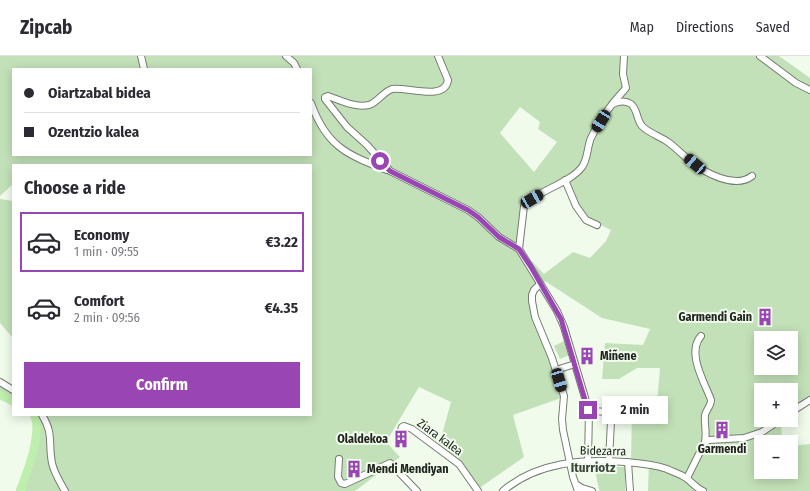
<!DOCTYPE html>
<html lang="en">
<head>
<meta charset="utf-8">
<style>
	body { margin:0; font-family:"Fira Sans Condensed",sans-serif; background:#f2f2f3; color:#2b2b33; height:100vh; display:flex; flex-direction:column; font-size:15px; white-space:nowrap }
	* { box-sizing:border-box; margin:0 }
	p { font-size:13px; color:#7c7c81 }
	.icon { flex:none; width:22px; height:22px; fill:none; stroke:currentColor; stroke-width:2; stroke-linecap:round; stroke-linejoin:round }
	.map { position:relative; flex:1; overflow:hidden }
	.panel { position:absolute; left:12px; top:108px; width:300px; height:252px; display:flex; flex-direction:column; background:#fff; border-radius:0px; box-shadow:0 2px 10px #0003 }
	.panel>* { flex:none }
	.top-card { position:absolute; left:12px; top:12px; width:300px; height:88px; border-radius:0px; box-shadow:0 2px 10px #0003; display:grid; align-content:center; height:88px; padding:0 12px; background:#fff }
	.controls { position:absolute; left:754px; top:275px; display:grid; gap:8px }
	.controls a { display:grid; place-items:center; width:44px; height:44px; border-radius:0px; background:#fff; box-shadow:0 2px 10px #0003; font-size:20px }
	.end { position:absolute; width:18px; height:18px; margin:-9px; border:5px solid #9945b3; background:#fff; box-shadow:0 0 0 2px #fff }
	.from { border-radius:50% }
	.bubble { position:absolute; height:28px; border-radius:0px; background:#fff; box-shadow:0 2px 10px #0003; font-size:13px; font-weight:700; line-height:28px; text-align:center }
	.car { position:absolute; width:12px; height:24px; margin:-12px -6px; border-radius:5px; box-shadow:0 0 3px 1px #0007; background:linear-gradient(#222 24%,#8ab4d8 0 40%,#222 0 76%,#8ab4d8 0 86%,#222 0) }
	.top-card b { display:flex; align-items:center; gap:14px; height:38px; font-size:15px }
	.top-card b+b { border-top:1px solid #e1e1e2 }
	.top-card i { width:10px; height:10px; background:#2b2b33 }
	ul { padding:0; list-style:none }
	li { display:flex; align-items:center; gap:12px; height:60px; margin:0 8px 6px; padding:0 4px; border:2px solid transparent; border-radius:0px }
	li div { flex:1 }
	li b { display:block; font-size:15px }
	li em { font-style:normal; font-weight:700 }
	li.on { border-color:#9945b3 }
	li>.icon { width:36px; height:36px; stroke-width:1.5 }
	h2 { padding:0 12px; font-size:18px; line-height:48px }
	.button { display:flex; gap:8px; margin-top:auto; padding:8px 12px }
	.button a { flex:1; height:46px; border-radius:0px; background:#9945b3; color:#fff; font-size:16px; font-weight:700; line-height:46px; text-align:center }
	header { display:flex; align-items:center; gap:24px; box-sizing:border-box; height:56px; padding:0 20px; background:#fff; border-bottom:1px solid #e1e1e2 }
	header strong { font-size:19px }
	nav { display:flex; gap:22px; margin-inline-start:auto; font-size:14px }
	.map>svg:first-child { display:block }
	.green { fill:#c3e1b9; fill-rule:evenodd }
	.lines { fill:none; stroke-linecap:round; stroke-linejoin:round }
	.stream { stroke:#beefac; stroke-width:1.5 }
	.river { stroke:#beefac; stroke-width:8 }
	.minor-casing { stroke:#747e71; stroke-width:8 }
	.minor { stroke:#fff; stroke-width:6 }
	.route { stroke:#9945b3; stroke-width:5 }
	.labels { text-anchor:middle; dominant-baseline:central; stroke-width:4; stroke-linejoin:round; paint-order:stroke }
	.poi-label { font-size:12px; font-weight:bold; fill:#20241f; stroke:#f0fbec; text-anchor:end }
	.street-label { font-size:12px; fill:#20241f; stroke:#f0fbec }
	.neighbourhood-label { font-size:13px; font-weight:bold; fill:#3e473b; stroke:#f0fbec }
</style>
</head>
<body>
<header>
<strong>Zipcab</strong>
<nav><a>Map</a><a>Directions</a><a>Saved</a></nav>
</header>
<div class="map">
<svg width="810" height="435" viewBox="0 0 810 435">
	<rect width="100%" height="100%" fill="#f0fbec"/>
	<!-- green -->
	<g class="green">
		<path d="M0,0h779l31,22v326l-19,10v-24h-30v30h20l1,22h-21v30h30v-26l19,-2v47h-162l1,-30 -18,-1 1,-49 24,4 4,-47h-23l-18,11h-17l3,-36 38,2 7,-16 -48,-11 -57,-37 -16,23 19,45 13,49 -48,17 11,42 -46,32 -39,-44 12,-43 -32,-15 -33,55 14,15 -45,34h-339c1,-7 5,-11 7,-17 6,-19 10,-36 10,-56l-4,-3h282v-250h-298v19l-13,12zM13,13h298v86h-298zM520,51l20,15 -2,7 19,13 -23,30 -34,-39zM564,130l16,29 31,15 -5,11 -16,17 -17,-6 -29,22 -22,-23 1,-56zM761,282h30v30h-30z"/>
		<polygon points="0,143 13,145 13,282 0,267"/>
		<polygon points="566,284 570,299 560,303 554,290"/>
		<polygon points="0,327 13,332 13,350 0,343"/>
		<polygon points="597,411 625,411 625,435 600,435 599,434 595,414"/>
	</g>
	<g class="lines">
		<!-- stream -->
		<polyline class="stream" points="778,10 785,14 793,21 810,30"/>
		<!-- river -->
		<g class="river">
			<polyline points="0,339 13,345"/>
			<path d="M22,435v-5c6,-20 21,-51 12,-71"/>
		</g>
		<!-- minor casing -->
		<g class="minor-casing">
			<g id="minor">
				<polyline points="141,0 144,13"/>
				<polyline points="286,0 294,7 297,13"/>
				<path d="M438,0l10,24c-3,22 -43,6 -56,9 -9,3 -14,13 -23,16 -14,3 -29,-5 -41,-9l-3,1v2l22,28 20,18 23,26 78,39 10,7 21,20 20,12 38,62 7,16 25,84 -1,49"/>
				<polyline points="760,0 796,27 810,34"/>
				<path d="M311,47c15,43 36,52 76,67"/>
				<path d="M613,48c6,-3 12,-4 18,0 7,6 5,15 11,22 5,6 19,11 26,16 11,8 21,20 33,27 14,8 37,18 51,7"/>
				<polyline points="565,124 576,150 586,164 597,169"/>
				<path d="M519,193l5,-43c14,-16 45,-22 58,-39 6,-8 5,-20 9,-29 8,-18 22,-36 35,-50l-3,-14 1,-18"/>
				<polyline points="540,228 534,234 532,239 532,245 535,261 552,302 564,340 562,363 563,374 573,421 578,435"/>
				<path d="M701,280c-15,17 4,47 10,64 0,6 -5,10 -6,15 -1,9 2,17 0,27"/>
				<polyline points="556,314 575,308"/>
				<polyline points="0,326 13,334"/>
				<polyline points="589,355 611,356"/>
				<polyline points="791,356 810,344"/>
				<path d="M42,359c12,19 6,28 10,48 2,10 8,19 13,28"/>
				<polyline points="401,374 402,371 404,370 412,373 459,408 478,435"/>
				<polyline points="339,403 338,421 341,427 345,428 390,407 417,435"/>
				<polyline points="609,405 612,345"/>
				<polyline points="628,406 630,435"/>
				<polyline points="687,422 705,386 709,384 744,382 762,376 780,364"/>
				<polyline points="577,429 582,432 592,435"/>
				<path d="M503,435c34,-29 79,-32 122,-29 14,1 28,2 42,7 6,3 13,5 19,9 6,4 10,10 17,13"/>
			</g>
		</g>
		<!-- minor -->
		<use href="#minor" class="minor"/>
	</g>
	<g class="lines">
		<!-- route -->
		<polyline class="route" points="380,105 390,115 468,154 478,161 499,181 519,193 531,211 561,263 588,354"/>
	</g>
	<!-- icons -->
	<defs>
		<g id="building-bare" transform="scale(1.38)"><path d="M-4-6H4V6H1V3H-1V6H-4ZM-2.5-4.3h1.7v1.8h-1.7ZM.8-4.3h1.7v1.8H.8ZM-2.5-1h1.7V.8h-1.7ZM.8-1h1.7V.8H.8Z" fill="#9945b3" stroke="#f0fbec" stroke-width="2.5" paint-order="stroke"/></g>
	</defs>
	<g fill-rule="evenodd">
		<use href="#building-bare" x="765" y="261"/>
		<use href="#building-bare" x="587" y="300"/>
		<use href="#building-bare" x="722" y="374"/>
		<use href="#building-bare" x="401" y="383"/>
		<use href="#building-bare" x="354" y="413"/>
	</g>
	<g class="labels">
		<!-- poi labels -->
		<g class="poi-label">
			<text x="752" y="261">Garmendi Gain</text>
			<text x="600" y="300" text-anchor="start">Miñene</text>
			<text x="388" y="383">Olaldekoa</text>
			<text x="722" y="393" text-anchor="middle">Garmendi</text>
			<text x="367" y="413" text-anchor="start">Mendi Mendiyan</text>
		</g>
		<!-- street labels -->
		<g class="street-label">
			<text transform="translate(440 381) rotate(36)">Ziara kalea</text>
			<text transform="translate(603 395) rotate(1)">Bidezarra</text>
		</g>
		<!-- neighbourhood labels -->
		<g class="neighbourhood-label">
			<text x="593" y="411">Iturriotz</text>
		</g>
	</g>
</svg>
<div class="controls">
<a><svg class="icon" aria-label="layers" viewBox="0 0 24 24"><path d="M12 4l9 5-9 5-9-5zM3 14l9 5 9-5"/></svg></a>
<a>+</a>
<a>−</a>
</div>
<i class="end from" style="left:380px;top:105px"></i>
<i class="end" style="left:588px;top:354px"></i>
<div class="bubble" style="left:602px;top:340px;width:66px">2 min</div>
<i class="car" style="left:601px;top:65px;rotate:212deg"></i>
<i class="car" style="left:695px;top:108px;rotate:310deg"></i>
<i class="car" style="left:532px;top:143px;rotate:60deg"></i>
<i class="car" style="left:559px;top:324px;rotate:164deg"></i>
<div class="top-card">
<b><i class="from"></i>Oiartzabal bidea</b>
<b><i></i>Ozentzio kalea</b>
</div>
<section class="panel">
<h2>Choose a ride</h2>
<ul>
<li class="on"><svg class="icon" aria-label="car" viewBox="0 0 24 24"><path d="M5 17H2v-5l4-1 3-4h7l3 4 3 1v5h-3M9 17h6M6 11h13"/><circle cx="7" cy="17" r="2"/><circle cx="17" cy="17" r="2"/></svg><div><b>Economy</b><p>1 min · 09:55</p></div><em>€3.22</em></li>
<li><svg class="icon" aria-label="car" viewBox="0 0 24 24"><path d="M5 17H2v-5l4-1 3-4h7l3 4 3 1v5h-3M9 17h6M6 11h13"/><circle cx="7" cy="17" r="2"/><circle cx="17" cy="17" r="2"/></svg><div><b>Comfort</b><p>2 min · 09:56</p></div><em>€4.35</em></li>
</ul>
<div class="button"><a>Confirm</a></div>
</section>
</div>
</body>
</html>
